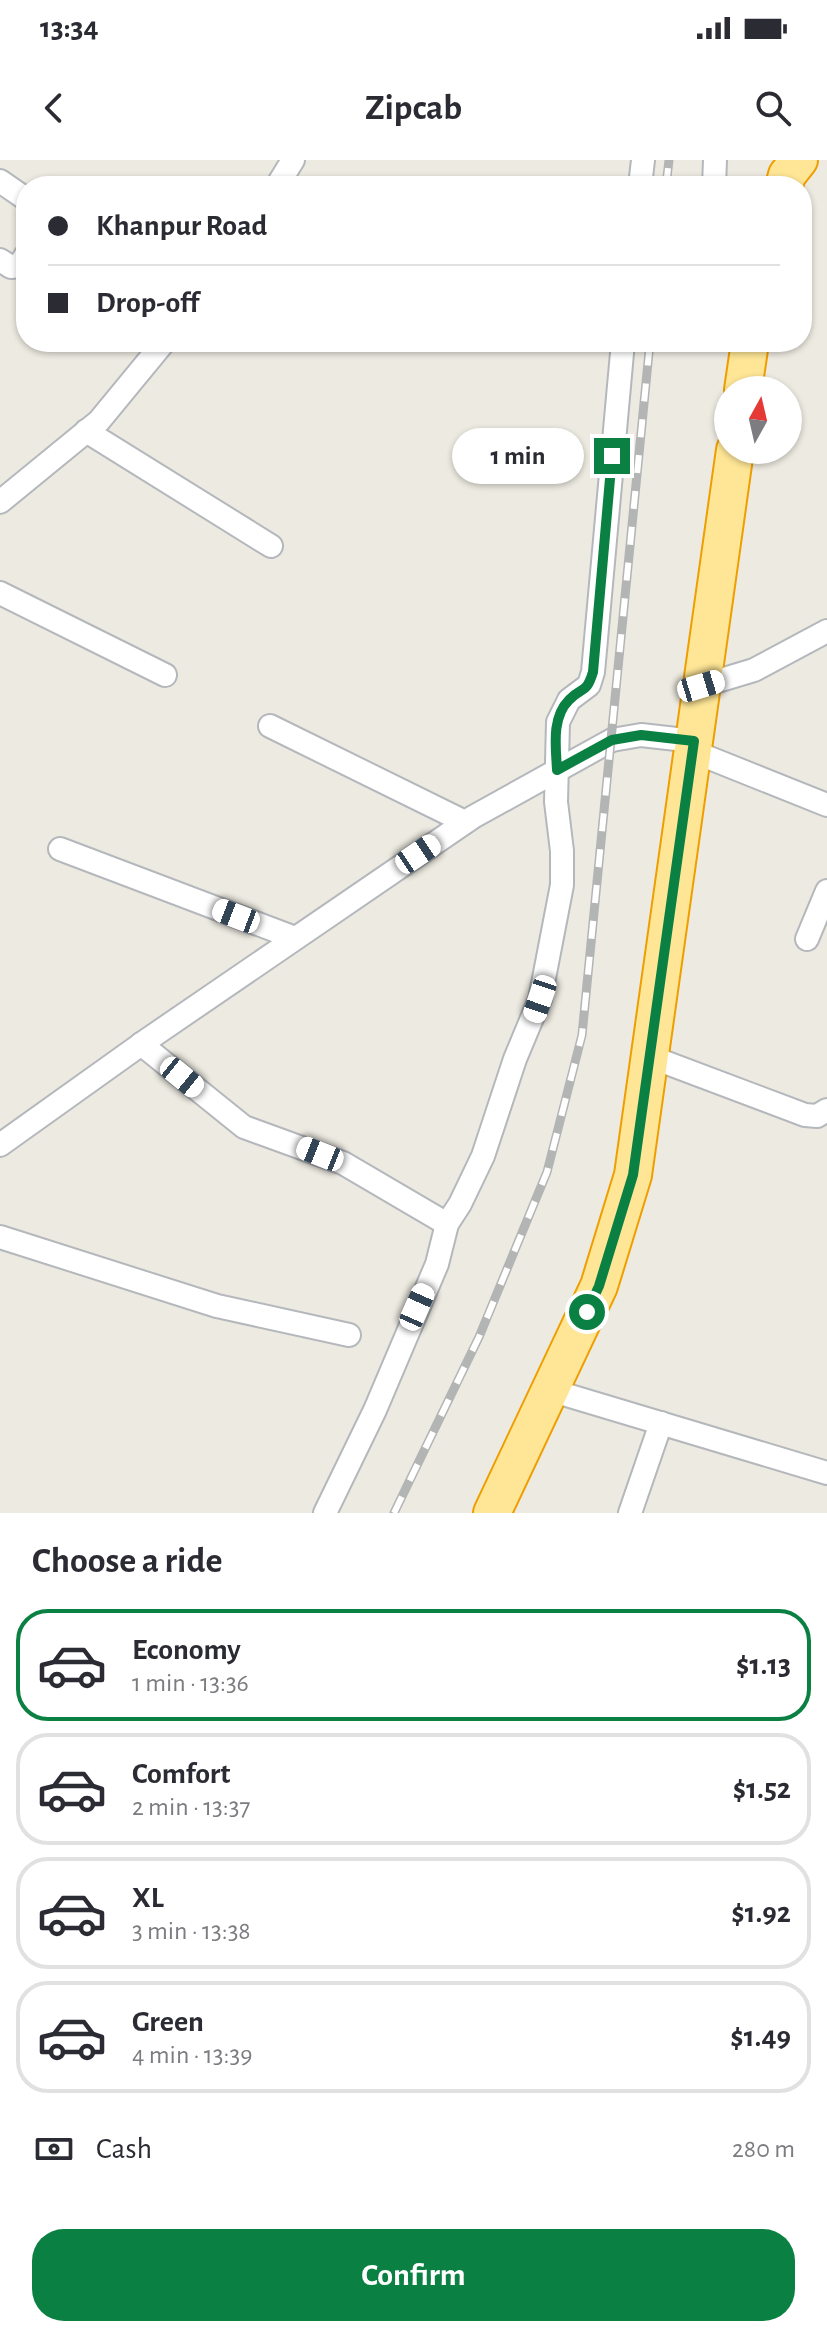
<!DOCTYPE html>
<html lang="en">
<head>
<meta charset="utf-8">
<style>
	body { margin:0; font-family:"Alegreya Sans",sans-serif; background:#f7f7f7; color:#2b2b33; height:100vh; display:flex; flex-direction:column; font-size:30px; white-space:nowrap }
	* { box-sizing:border-box; margin:0 }
	p { font-size:26px; color:#7c7c81 }
	.icon { flex:none; width:44px; height:44px; fill:none; stroke:currentColor; stroke-width:2; stroke-linecap:round; stroke-linejoin:round }
	.map { position:relative; height:1353px; overflow:hidden }
	.side { display:flex; flex-direction:column; background:#fff; flex:1 }
	.side>* { flex:none }
	.hud { position:absolute; left:16px; top:16px; width:796px; height:176px; border-radius:32px; box-shadow:0 2px 6px #0004; display:grid; align-content:center; height:176px; padding:0 32px; background:#fff }
	.needle { width:52px; rotate:8deg }
	.tools { position:absolute; left:714px; top:216px; display:grid; gap:16px }
	.tools a { display:grid; place-items:center; width:88px; height:88px; border-radius:50%; background:#fff; box-shadow:0 2px 6px #0004; font-size:40px }
	.end { position:absolute; width:36px; height:36px; margin:-18px; border:10px solid #0b8043; background:#fff; box-shadow:0 0 0 4px #fff }
	.from { border-radius:50% }
	.bubble { position:absolute; height:56px; border-radius:28px; background:#fff; box-shadow:0 2px 6px #0004; font-size:26px; font-weight:700; line-height:56px; text-align:center }
	.car { position:absolute; width:24px; height:48px; margin:-24px -12px; border-radius:10px; box-shadow:0 0 6px 2px #0007; background:linear-gradient(#fff 24%,#345 0 40%,#fff 0 76%,#345 0 86%,#fff 0) }
	.hud b { display:flex; align-items:center; gap:28px; height:76px; font-size:30px }
	.hud b+b { border-top:2px solid #e1e1e2 }
	.hud i { width:20px; height:20px; background:#2b2b33 }
	ul { padding:0; list-style:none }
	li { display:flex; align-items:center; gap:24px; height:112px; margin:0 16px 12px; padding:0 16px; border:4px solid #e1e1e2; border-radius:32px }
	li div { flex:1 }
	li b { display:block; font-size:30px }
	li em { font-style:normal; font-weight:700 }
	li.on { border-color:#0b8043 }
	li>.icon { width:72px; height:72px; stroke-width:1.5 }
	h2 { padding:0 32px; font-size:36px; line-height:96px }
	.pay { display:flex; align-items:center; gap:20px; height:88px; padding:0 32px; font-size:30px }
	.pay p { margin-inline-start:auto }
	.cta { display:flex; gap:16px; margin-top:auto; padding:16px 32px }
	.cta a { flex:1; height:92px; border-radius:32px; background:#0b8043; color:#fff; font-size:32px; font-weight:700; line-height:92px; text-align:center }
	.status { display:flex; justify-content:space-between; align-items:center; height:56px; padding:0 40px; background:#fff; direction:ltr }
	.status svg { height:22px; fill:currentColor }
	header { display:flex; justify-content:space-between; align-items:center; height:104px; padding:0 32px; background:#fff; font-size:36px; font-weight:700 }
	.map>svg:first-child { display:block }
	.lines { fill:none; stroke-linecap:round; stroke-linejoin:round }
	.minor-casing { stroke:#b4b8bc; stroke-width:26 }
	.trunk-casing { stroke:#ef9e00; stroke-width:40 }
	.minor { stroke:#fff; stroke-width:22 }
	.trunk { stroke:#fee696; stroke-width:36 }
	.rail-casing { stroke:#b3b4b4; stroke-width:9 }
	.rail { stroke:#fff; stroke-width:6; stroke-dasharray:18; stroke-linecap:butt }
	.route { stroke:#0b8043; stroke-width:10 }
</style>
</head>
<body>
<div class="status"><b>13:34</b><svg viewBox="0 0 49 12"><path d="M0 12V9h3v3zM5 12V6h3v6zM10 12V3h3v9zM15 12V0h3v12zM26 1h20v11H26zM47 4h2v5h-2z"/></svg></div>
<header><svg class="icon" aria-label="back" viewBox="0 0 24 24"><path d="M15 5l-7 7 7 7"/></svg>Zipcab<svg class="icon" aria-label="search" viewBox="0 0 24 24"><circle cx="10" cy="10" r="6"/><path d="M15 15l6 6"/></svg></header>
<div class="map">
<svg width="827" height="1353" viewBox="0 0 827 1353">
	<rect width="100%" height="100%" fill="#edeae1"/>
	<g class="lines">
		<!-- minor casing -->
		<g class="minor-casing">
			<g id="minor">
				<polyline points="0,21 26,39"/>
				<polyline points="277,26 293,0"/>
				<polyline points="640,26 643,0"/>
				<polyline points="714,26 715,0"/>
				<polyline points="0,100 11,107 19,106 26,95"/>
				<polyline points="86,271 271,386"/>
				<polyline points="0,342 99,261 164,182"/>
				<polyline points="0,433 165,515"/>
				<polyline points="701,526 754,510 827,471"/>
				<polyline points="270,566 465,662"/>
				<polyline points="692,591 827,645"/>
				<polyline points="60,689 295,778"/>
				<polyline points="807,779 827,731"/>
				<polyline points="141,884 244,967 343,1003 447,1064"/>
				<polyline points="651,897 805,955 817,956 827,950"/>
				<polyline points="0,985 147,880 473,657 612,580 641,575 694,581"/>
				<polyline points="0,1077 217,1146 349,1175"/>
				<polyline points="550,1230 827,1313"/>
				<polyline points="325,1353 375,1250 437,1104 447,1064 460,1044 483,996 515,899 540,839 562,725 562,691 556,642 558,562 569,540 589,525 593,512 623,182"/>
				<polyline points="630,1353 661,1263"/>
			</g>
		</g>
		<!-- trunk casing -->
		<g class="trunk-casing">
			<g id="trunk">
				<polyline points="784,26 787,15 799,0"/>
				<polyline points="743,230 750,182"/>
				<polyline points="492,1353 599,1126 633,1015 735,290"/>
			</g>
		</g>
		<!-- minor -->
		<use href="#minor" class="minor"/>
		<!-- trunk -->
		<use href="#trunk" class="trunk"/>
		<!-- rail casing -->
		<g class="rail-casing">
			<g id="rail">
				<polyline points="666,26 669,0"/>
				<polyline points="394,1353 479,1177 547,1012 582,875 650,182"/>
			</g>
		</g>
		<!-- rail -->
		<use href="#rail" class="rail"/>
	</g>
	<g class="lines">
		<!-- route -->
		<path class="route" d="M587,1152l12,-26 34,-111 61,-434 -53,-6 -29,5 -55,30c-1,-22 -6,-52 12,-70 13,-14 17,-5 24,-28l19,-216"/>
	</g>
</svg>
<div class="tools">
<a><svg class="needle" viewBox="-14 -14 28 28"><path d="M0-13l5 13h-10z" fill="#e53935"/><path d="M0 13l5-13h-10z" fill="#7c7c81"/></svg></a>
</div>
<i class="end from" style="left:587px;top:1152px"></i>
<i class="end" style="left:612px;top:296px"></i>
<div class="bubble" style="left:452px;top:268px;width:132px">1 min</div>
<i class="car" style="left:701px;top:526px;rotate:73deg"></i>
<i class="car" style="left:418px;top:694px;rotate:56deg"></i>
<i class="car" style="left:236px;top:756px;rotate:291deg"></i>
<i class="car" style="left:540px;top:839px;rotate:199deg"></i>
<i class="car" style="left:182px;top:917px;rotate:129deg"></i>
<i class="car" style="left:320px;top:994px;rotate:292deg"></i>
<i class="car" style="left:417px;top:1147px;rotate:24deg"></i>
<div class="hud">
<b><i class="from"></i>Khanpur Road</b>
<b><i></i>Drop-off</b>
</div>
</div>
<section class="side">
<h2>Choose a ride</h2>
<ul>
<li class="on"><svg class="icon" aria-label="car" viewBox="0 0 24 24"><path d="M5 17H2v-5l4-1 3-4h7l3 4 3 1v5h-3M9 17h6M6 11h13"/><circle cx="7" cy="17" r="2"/><circle cx="17" cy="17" r="2"/></svg><div><b>Economy</b><p>1 min · 13:36</p></div><em>$1.13</em></li>
<li><svg class="icon" aria-label="car" viewBox="0 0 24 24"><path d="M5 17H2v-5l4-1 3-4h7l3 4 3 1v5h-3M9 17h6M6 11h13"/><circle cx="7" cy="17" r="2"/><circle cx="17" cy="17" r="2"/></svg><div><b>Comfort</b><p>2 min · 13:37</p></div><em>$1.52</em></li>
<li><svg class="icon" aria-label="car" viewBox="0 0 24 24"><path d="M5 17H2v-5l4-1 3-4h7l3 4 3 1v5h-3M9 17h6M6 11h13"/><circle cx="7" cy="17" r="2"/><circle cx="17" cy="17" r="2"/></svg><div><b>XL</b><p>3 min · 13:38</p></div><em>$1.92</em></li>
<li><svg class="icon" aria-label="car" viewBox="0 0 24 24"><path d="M5 17H2v-5l4-1 3-4h7l3 4 3 1v5h-3M9 17h6M6 11h13"/><circle cx="7" cy="17" r="2"/><circle cx="17" cy="17" r="2"/></svg><div><b>Green</b><p>4 min · 13:39</p></div><em>$1.49</em></li>
</ul>
<div class="pay"><svg class="icon" aria-label="cash" viewBox="0 0 24 24"><path d="M3 7h18v10H3z"/><circle cx="12" cy="12" r="2"/></svg>Cash<p>280 m</p></div>
<div class="cta"><a>Confirm</a></div>
</section>
</body>
</html>
